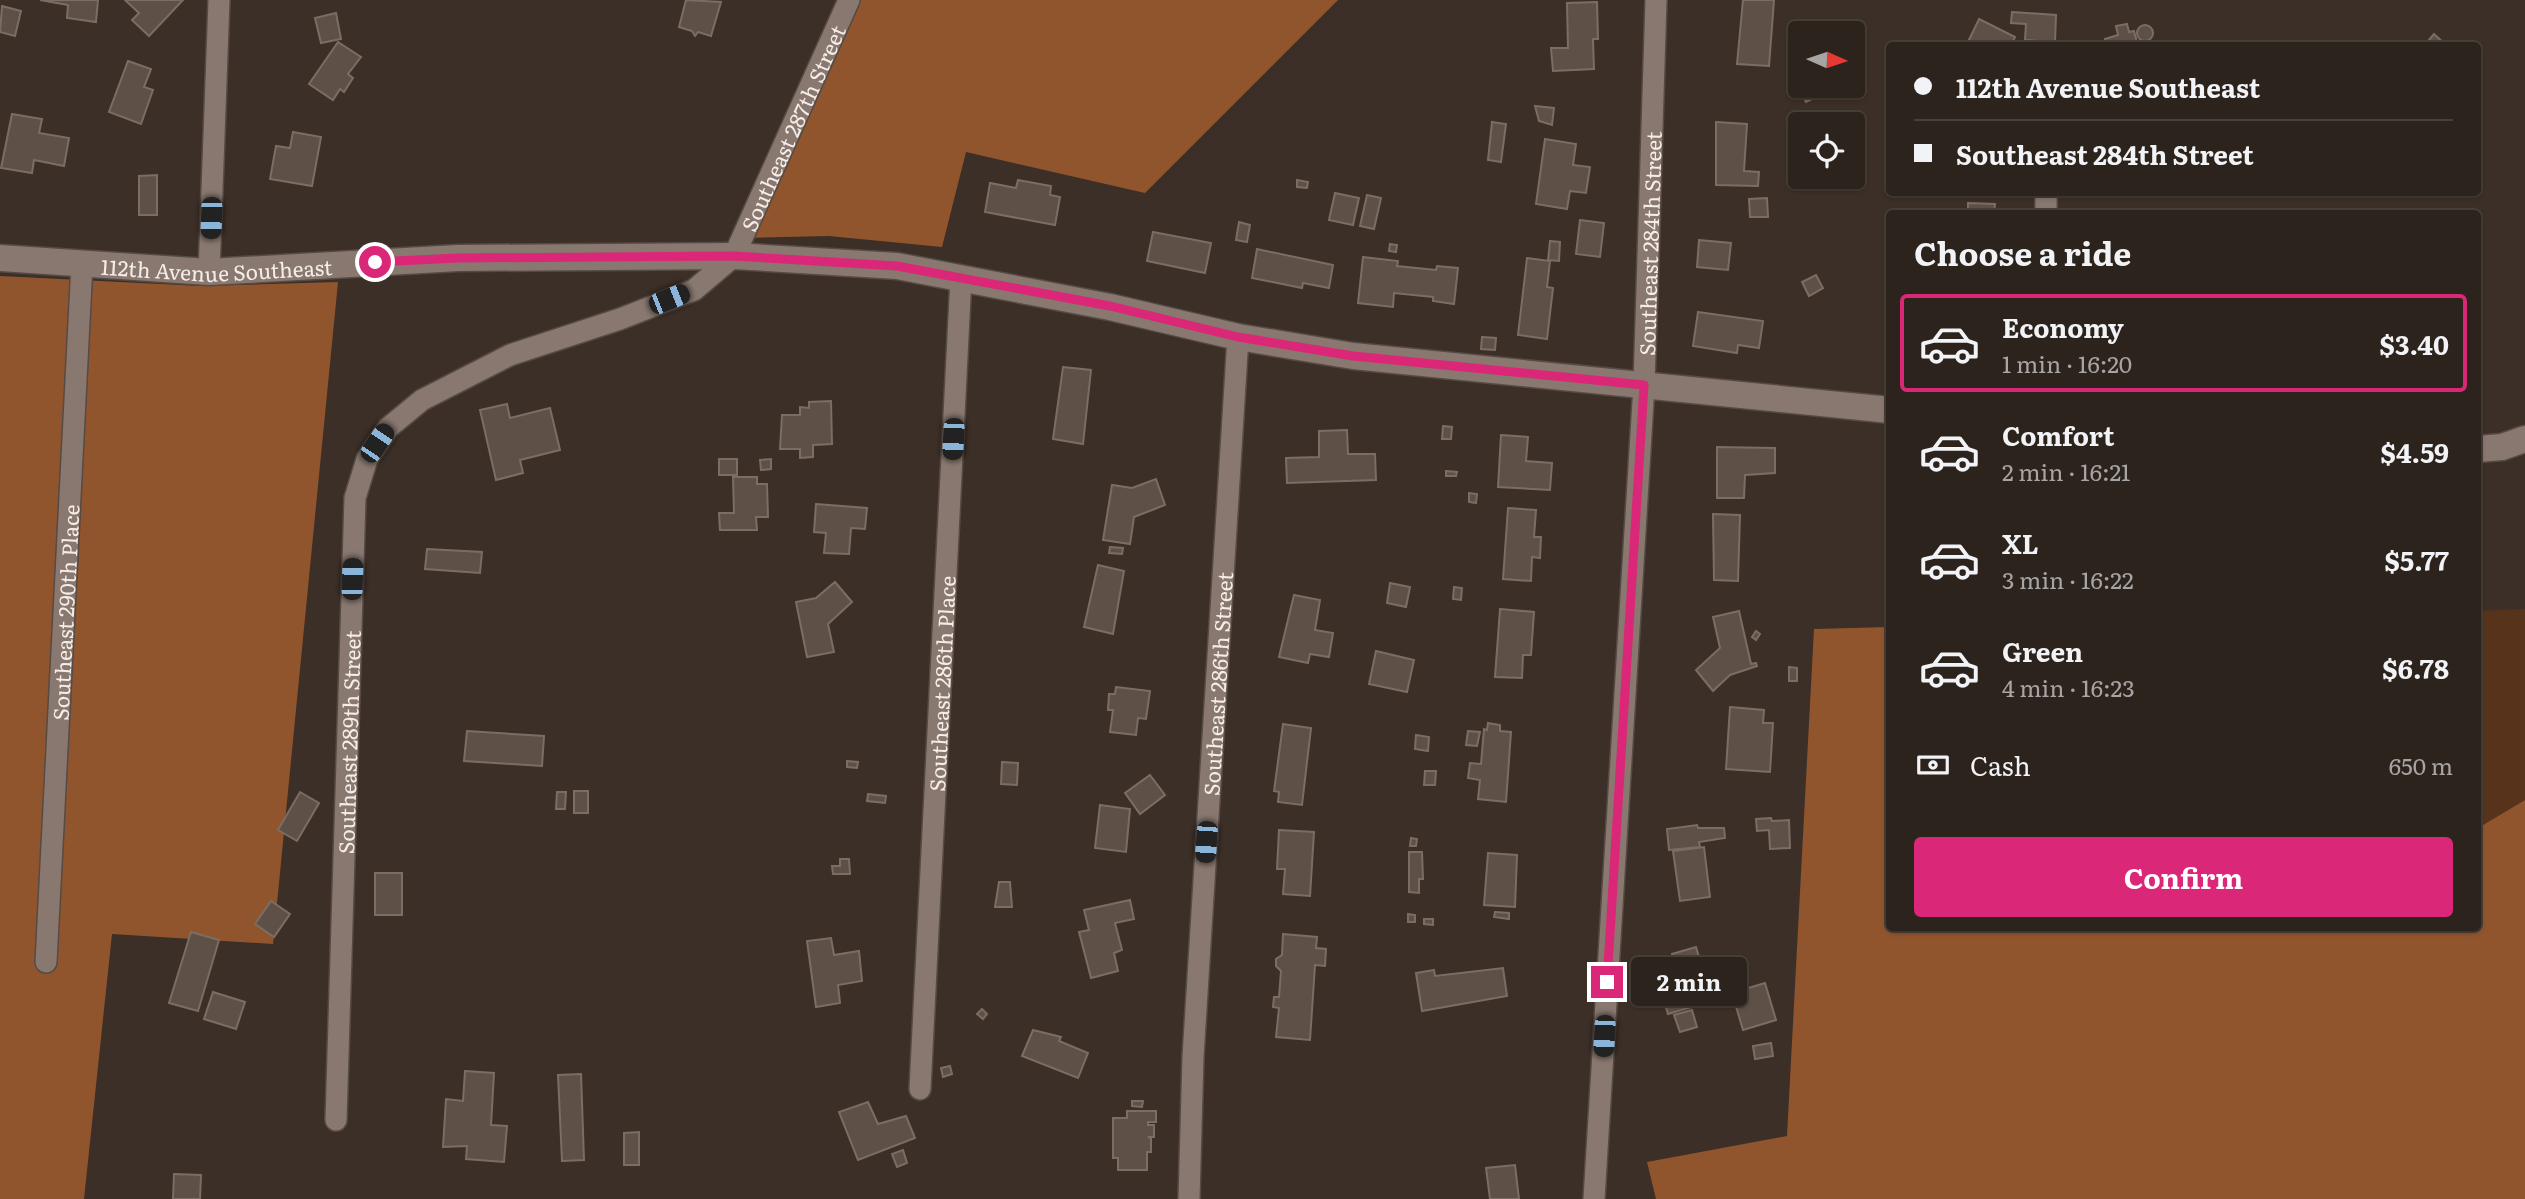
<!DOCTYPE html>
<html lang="en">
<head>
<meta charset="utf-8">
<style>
	body { margin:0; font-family:Literata,serif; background:#352b26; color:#f1f3f6; height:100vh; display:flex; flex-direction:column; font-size:26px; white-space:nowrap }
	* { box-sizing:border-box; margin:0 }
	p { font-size:23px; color:#a7a4a4 }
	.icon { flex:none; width:38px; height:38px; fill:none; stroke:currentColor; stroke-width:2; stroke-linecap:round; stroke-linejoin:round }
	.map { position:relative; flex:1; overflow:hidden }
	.sheet { position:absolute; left:1886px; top:210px; width:595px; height:721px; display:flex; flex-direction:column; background:#2d231d; border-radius:7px; box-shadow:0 2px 5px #0004,0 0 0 2px #48403b }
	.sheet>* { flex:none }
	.hud { position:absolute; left:1886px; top:42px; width:595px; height:154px; border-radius:7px; box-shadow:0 2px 5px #0004,0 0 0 2px #48403b; display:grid; align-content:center; height:154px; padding:0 28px; background:#2d231d }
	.needle { width:46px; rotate:93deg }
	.fabs { position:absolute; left:1788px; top:21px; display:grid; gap:14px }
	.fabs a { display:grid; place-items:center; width:77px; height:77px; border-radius:7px; background:#2d231d; box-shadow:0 2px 5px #0004,0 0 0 2px #48403b; font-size:35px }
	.end { position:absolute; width:32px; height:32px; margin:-16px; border:9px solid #db2777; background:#fff; box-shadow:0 0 0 4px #fff }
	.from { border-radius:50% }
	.bubble { position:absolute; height:49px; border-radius:7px; background:#2d231d; box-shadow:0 2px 5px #0004,0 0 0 2px #48403b; font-size:23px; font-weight:700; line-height:49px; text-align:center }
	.car { position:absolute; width:21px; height:42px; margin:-21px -10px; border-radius:9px; box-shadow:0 0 5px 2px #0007; background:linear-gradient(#222 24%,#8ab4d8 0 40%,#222 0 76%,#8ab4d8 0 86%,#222 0) }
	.hud b { display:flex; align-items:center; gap:24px; height:66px; font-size:26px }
	.hud b+b { border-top:2px solid #48403b }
	.hud i { width:18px; height:18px; background:#f1f3f6 }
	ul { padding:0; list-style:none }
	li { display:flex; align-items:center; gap:21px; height:98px; margin:0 14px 10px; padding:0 14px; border:4px solid transparent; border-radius:7px }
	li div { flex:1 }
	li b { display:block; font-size:26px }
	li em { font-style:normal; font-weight:700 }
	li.selected { border-color:#db2777 }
	li>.icon { width:63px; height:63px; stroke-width:1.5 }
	h2 { padding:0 28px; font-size:32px; line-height:84px }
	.pay { display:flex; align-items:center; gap:18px; height:77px; padding:0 28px; font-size:26px }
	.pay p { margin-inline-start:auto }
	.button { display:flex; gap:14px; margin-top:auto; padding:14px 28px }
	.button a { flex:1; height:80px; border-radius:7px; background:#db2777; color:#fff; font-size:28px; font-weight:700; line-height:80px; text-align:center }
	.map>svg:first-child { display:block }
	.green { fill:#57331b }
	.forest { fill:#91552e }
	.building { fill:#5e5047; stroke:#7c6d64; stroke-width:2 }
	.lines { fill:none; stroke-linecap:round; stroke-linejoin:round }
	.minor-casing { stroke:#564a44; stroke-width:24 }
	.tertiary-casing { stroke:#564a44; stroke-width:29 }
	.minor { stroke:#88786f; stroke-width:21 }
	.tertiary { stroke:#88786f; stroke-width:26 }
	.route { stroke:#db2777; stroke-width:9 }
	.labels { text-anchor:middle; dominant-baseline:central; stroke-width:7; stroke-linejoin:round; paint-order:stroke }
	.street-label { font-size:21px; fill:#f6ede8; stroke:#32251e }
</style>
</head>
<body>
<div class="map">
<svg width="2525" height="1199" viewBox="0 0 2525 1199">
	<rect width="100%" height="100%" fill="#3c2f27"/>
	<!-- green -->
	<polygon class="green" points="2525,609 2525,800 2478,828 2478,611"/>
	<!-- forest -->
	<g class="forest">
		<polygon points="855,0 1338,0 1145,193 966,152 942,247 829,236 743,238"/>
		<polygon points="0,276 200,286 338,282 273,944 112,934 84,1199 0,1199"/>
		<polygon points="1890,627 1890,928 2478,928 2478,828 2525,800 2525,1199 1656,1199 1647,1162 1787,1136 1814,629"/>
	</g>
	<!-- building -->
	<g class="building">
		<polygon points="40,0 98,0 96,22 67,18 68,5"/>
		<polygon points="125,0 183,0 149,36 132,20 139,13"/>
		<polygon points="686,0 721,2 711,36 698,32 695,36 692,31 679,27"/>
		<polygon points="1743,0 1774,0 1769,66 1737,64"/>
		<polygon points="1597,2 1598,39 1593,39 1594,69 1553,71 1551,48 1568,48 1567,3"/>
		<polygon points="2,6 21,11 15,36 0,32"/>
		<polygon points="2012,12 2056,15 2055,42 2025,40 2026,24 2011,23"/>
		<polygon points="336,13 341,39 321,43 315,18"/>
		<polygon points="1979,19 2015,37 2011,46 1966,46"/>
		<polygon points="2127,24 2129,32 2134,31 2138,46 2106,46 2105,39 2118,35 2116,26"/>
		<circle cx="2145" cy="33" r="8"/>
		<polygon points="2434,34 2447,46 2424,46"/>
		<polygon points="338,42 361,57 348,74 353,78 344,92 340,89 333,100 309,84"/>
		<polygon points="128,61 151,69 144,87 153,90 141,124 109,112"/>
		<polygon points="1811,89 1816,97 1806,102 1802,94"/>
		<polygon points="1535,106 1554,108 1552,125 1539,121"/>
		<polygon points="12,114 42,119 39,133 69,138 64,166 34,160 32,173 1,168"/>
		<polygon points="1492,122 1506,124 1501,162 1488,160"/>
		<polygon points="1716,122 1747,124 1744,171 1759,172 1758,186 1716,185"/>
		<polygon points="293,132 321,137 312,186 270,179 276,146 290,148"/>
		<polygon points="1545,139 1576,144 1573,165 1590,167 1586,193 1570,191 1567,209 1536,204"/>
		<polygon points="157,175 157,215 139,215 139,176"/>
		<polygon points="1018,180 1051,186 1050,195 1060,197 1055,225 985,212 990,183 1016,188"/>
		<polygon points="1297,180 1308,182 1307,188 1297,187"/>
		<polygon points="1335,193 1359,198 1353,225 1329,220"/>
		<polygon points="1367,195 1381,198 1374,229 1360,226"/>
		<polygon points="1767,198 1768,217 1750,217 1749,199"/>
		<polygon points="1968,203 1995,204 1994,214 1968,214"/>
		<polygon points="1580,220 1604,223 1600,257 1576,254"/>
		<polygon points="1239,222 1250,225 1247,242 1236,240"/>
		<polygon points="1153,232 1211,243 1205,273 1147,261"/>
		<polygon points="1699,240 1731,243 1728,270 1697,267"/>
		<polygon points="1550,241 1560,242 1559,261 1548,260"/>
		<polygon points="1390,244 1397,245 1396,252 1389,251"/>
		<polygon points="1257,249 1333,265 1329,288 1303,283 1302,288 1252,278"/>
		<polygon points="1363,257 1398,261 1397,266 1436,270 1437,266 1458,268 1454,304 1433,301 1433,297 1394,293 1393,307 1358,303"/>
		<polygon points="1527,258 1550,261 1547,287 1553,288 1547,339 1518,335"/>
		<polygon points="1816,275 1823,288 1809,296 1802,282"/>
		<polygon points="1698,312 1763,321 1759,348 1738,345 1737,353 1693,346"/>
		<polygon points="1482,337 1496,338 1495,350 1481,349"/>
		<polygon points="1063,367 1091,370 1083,444 1053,439"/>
		<polygon points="831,401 832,444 813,445 813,457 800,458 800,449 780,449 782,415 800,415 800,407 809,408 809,402"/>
		<polygon points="507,404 510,418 550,408 560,450 520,460 523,473 496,480 480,410"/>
		<polygon points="1443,426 1452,427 1451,439 1442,439"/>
		<polygon points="1347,430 1348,454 1375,454 1376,480 1287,483 1286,458 1319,457 1319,431"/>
		<polygon points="1501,435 1528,437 1526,461 1552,463 1550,490 1498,487"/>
		<polygon points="1717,447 1775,448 1775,473 1745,475 1744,498 1717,498"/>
		<rect x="719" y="459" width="18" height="16"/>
		<polygon points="771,459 771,469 761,470 760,460"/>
		<polygon points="1446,471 1457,472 1456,476 1446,476"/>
		<polygon points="733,477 757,477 757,484 767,484 768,517 756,517 757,530 720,530 719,513 734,513"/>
		<polygon points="1156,479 1165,505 1134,517 1130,544 1103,540 1112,485 1132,488"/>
		<polygon points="1469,493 1477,494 1476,503 1469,502"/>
		<polygon points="816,504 867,508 865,529 851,528 849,554 824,553 826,533 814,532"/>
		<polygon points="1508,508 1536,510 1534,537 1541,537 1540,558 1532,557 1531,581 1503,579"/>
		<polygon points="1713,514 1740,515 1738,581 1714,580"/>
		<polygon points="1110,547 1123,548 1122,554 1109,553"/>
		<polygon points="427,549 482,552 480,573 425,569"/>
		<polygon points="1098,565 1124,571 1113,634 1084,627"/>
		<polygon points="835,582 852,602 828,624 834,652 807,657 796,602 816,598"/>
		<polygon points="1390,583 1410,587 1406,607 1387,603"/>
		<polygon points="1454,587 1462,588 1461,600 1453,599"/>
		<polygon points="1294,595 1320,600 1315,630 1333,633 1329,657 1310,654 1308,663 1279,657"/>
		<polygon points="1500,609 1534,612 1531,655 1523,655 1522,678 1495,677"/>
		<polygon points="1739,611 1751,664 1756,663 1757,666 1730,675 1713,691 1696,670 1720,648 1713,617"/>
		<polygon points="1756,631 1760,634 1756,640 1752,637"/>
		<polygon points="1376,651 1414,660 1407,692 1369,684"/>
		<polygon points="1789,667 1797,668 1797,681 1789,681"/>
		<polygon points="1116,687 1150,691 1146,719 1138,718 1136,735 1110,732 1113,710 1108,710 1109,694 1115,694"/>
		<polygon points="1730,707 1764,710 1763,723 1773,723 1770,772 1726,769"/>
		<polygon points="1488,723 1500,725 1500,731 1511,732 1506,802 1478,799 1480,780 1468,778 1470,763 1481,764 1484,729 1487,730"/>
		<polygon points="1283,724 1311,728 1302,805 1278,802 1279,792 1274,791"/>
		<polygon points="467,731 544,736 542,766 464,761"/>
		<polygon points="1468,731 1480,732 1477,746 1466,745"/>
		<polygon points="1416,735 1429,737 1428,751 1415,749"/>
		<polygon points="847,761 858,762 857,768 847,767"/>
		<polygon points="1002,762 1018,763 1017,785 1001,784"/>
		<polygon points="1425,771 1436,771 1435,785 1424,785"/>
		<polygon points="1150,775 1165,795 1140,814 1125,793"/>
		<rect x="574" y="791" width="14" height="22"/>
		<polygon points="300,792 319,803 297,841 278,830"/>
		<polygon points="557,792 566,792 565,809 556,809"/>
		<polygon points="868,794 886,796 885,803 867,801"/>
		<polygon points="1100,805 1130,809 1126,852 1095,848"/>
		<polygon points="1771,818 1772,821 1789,820 1790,848 1770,849 1769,830 1757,831 1756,819"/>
		<polygon points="1697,825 1698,828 1724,828 1725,838 1699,842 1700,847 1669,850 1667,829"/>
		<polygon points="1279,830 1314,832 1310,896 1283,894 1285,869 1277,869"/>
		<polygon points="1411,838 1417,839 1416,846 1410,846"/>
		<polygon points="1704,847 1710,897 1680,901 1673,851"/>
		<polygon points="1409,852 1422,852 1423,879 1419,879 1419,893 1409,892"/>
		<polygon points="1488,853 1517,855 1515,907 1484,905"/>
		<polygon points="840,859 849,859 850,874 833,874 832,866 840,866"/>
		<rect x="375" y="873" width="27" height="42"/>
		<polygon points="999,882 1010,882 1012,907 995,907"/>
		<polygon points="1130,900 1134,919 1115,923 1122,950 1114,953 1118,971 1091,978 1079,932 1089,930 1084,910"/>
		<polygon points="271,901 290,914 274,937 255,924"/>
		<polygon points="1495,912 1509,913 1509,919 1494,917"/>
		<polygon points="1408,914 1415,915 1415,922 1408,922"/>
		<polygon points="1424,919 1433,919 1433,925 1424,924"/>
		<polygon points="191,932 219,940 198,1011 169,1003"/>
		<polygon points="1283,934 1317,937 1316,948 1326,949 1325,966 1315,965 1310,1040 1276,1037 1279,1008 1273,1007 1274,997 1279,997 1281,971 1276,966 1276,959 1282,955"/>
		<polygon points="831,938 834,955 859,951 862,981 838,985 840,1003 816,1007 807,941"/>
		<polygon points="1696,947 1712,1001 1668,1014 1660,988 1680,982 1672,954"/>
		<polygon points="1503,968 1507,996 1422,1011 1416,973 1434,970 1435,976"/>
		<polygon points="1765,983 1776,1020 1743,1030 1732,993"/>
		<polygon points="213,992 245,1002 236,1029 204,1019"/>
		<polygon points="982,1009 987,1014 983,1019 977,1014"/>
		<polygon points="1692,1010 1697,1027 1680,1032 1674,1015"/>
		<polygon points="1033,1030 1061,1037 1059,1041 1088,1053 1078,1078 1022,1056"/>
		<polygon points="1771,1043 1773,1056 1755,1059 1753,1046"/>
		<polygon points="950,1066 952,1074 943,1077 941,1068"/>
		<polygon points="465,1071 494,1073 491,1125 507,1126 504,1162 466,1159 467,1146 443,1147 446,1099 463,1101"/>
		<polygon points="581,1074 584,1160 562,1161 558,1075"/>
		<polygon points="1132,1101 1143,1101 1142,1107 1132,1106"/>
		<polygon points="868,1102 878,1124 906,1116 915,1138 858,1160 839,1112"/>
		<polygon points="1127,1111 1156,1111 1156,1122 1148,1122 1148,1125 1154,1125 1154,1137 1148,1137 1151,1138 1151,1152 1147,1152 1147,1170 1118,1170 1118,1158 1113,1158 1113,1118 1127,1118"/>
		<polygon points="639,1132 639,1165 624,1165 624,1133"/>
		<polygon points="903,1150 907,1163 897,1167 892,1154"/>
		<polygon points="1515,1165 1519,1199 1490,1199 1486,1168"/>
		<polygon points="174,1174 201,1175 200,1199 173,1199"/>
	</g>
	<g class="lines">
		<!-- minor casing -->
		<g class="minor-casing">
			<g id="minor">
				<polyline points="2046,214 2046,192"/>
				<polyline points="209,272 219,0"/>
				<path id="s1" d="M46,962l36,-698"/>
				<path id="s2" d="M920,1089l41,-812"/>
				<path id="s3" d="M336,1120l19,-622 12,-39 21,-31 34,-28 88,-45 110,-36 74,-29 40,-34 115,-256"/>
				<path id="s4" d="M1189,1199l4,-142 45,-720"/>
				<path id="s5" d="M1594,1199l50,-814 12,-385"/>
			</g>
		</g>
		<!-- tertiary casing -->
		<g class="tertiary-casing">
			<g id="tertiary">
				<path id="s6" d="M0,258l209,14 249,-14 276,-2 163,10 213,41 128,30 115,19 537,54"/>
				<polyline points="2478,449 2502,447 2525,439"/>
			</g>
		</g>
		<!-- minor -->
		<use href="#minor" class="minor"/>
		<!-- tertiary -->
		<use href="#tertiary" class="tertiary"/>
	</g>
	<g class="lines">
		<!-- route -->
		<polyline class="route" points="375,262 458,258 734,256 897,266 1110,306 1238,337 1353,356 1644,385 1607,982"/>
	</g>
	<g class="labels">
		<!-- street labels -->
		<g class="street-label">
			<text stroke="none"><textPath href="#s3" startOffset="1232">Southeast 287th Street</textPath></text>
			<text stroke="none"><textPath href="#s5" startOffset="957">Southeast 284th Street</textPath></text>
			<text stroke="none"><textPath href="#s6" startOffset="217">112th Avenue Southeast</textPath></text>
			<text stroke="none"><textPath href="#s1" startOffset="350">Southeast 290th Place</textPath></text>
			<text stroke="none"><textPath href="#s2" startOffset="406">Southeast 286th Place</textPath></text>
			<text stroke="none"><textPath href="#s4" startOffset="516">Southeast 286th Street</textPath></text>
			<text stroke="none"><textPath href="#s3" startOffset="378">Southeast 289th Street</textPath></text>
		</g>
	</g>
</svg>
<div class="fabs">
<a><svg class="needle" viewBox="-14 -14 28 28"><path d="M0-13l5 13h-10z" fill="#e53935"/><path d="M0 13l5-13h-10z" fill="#a7a4a4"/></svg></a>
<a><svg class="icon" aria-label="locate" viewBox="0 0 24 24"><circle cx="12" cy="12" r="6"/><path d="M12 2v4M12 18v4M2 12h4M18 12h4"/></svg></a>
</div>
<i class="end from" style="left:375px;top:262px"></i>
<i class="end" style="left:1607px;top:982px"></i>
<div class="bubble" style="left:1631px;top:957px;width:116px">2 min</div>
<i class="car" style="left:211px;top:218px;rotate:182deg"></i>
<i class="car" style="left:669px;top:299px;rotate:68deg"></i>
<i class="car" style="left:953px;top:439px;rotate:183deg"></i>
<i class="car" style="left:377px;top:443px;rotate:34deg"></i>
<i class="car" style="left:352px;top:579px;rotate:2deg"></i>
<i class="car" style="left:1206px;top:842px;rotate:184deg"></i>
<i class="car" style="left:1604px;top:1036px;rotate:183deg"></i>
<div class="hud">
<b><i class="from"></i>112th Avenue Southeast</b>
<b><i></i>Southeast 284th Street</b>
</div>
<section class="sheet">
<h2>Choose a ride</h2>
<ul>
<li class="selected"><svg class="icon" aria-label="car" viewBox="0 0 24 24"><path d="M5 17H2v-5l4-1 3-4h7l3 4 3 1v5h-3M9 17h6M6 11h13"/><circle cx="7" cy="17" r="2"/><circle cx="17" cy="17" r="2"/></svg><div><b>Economy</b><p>1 min · 16:20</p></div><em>$3.40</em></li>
<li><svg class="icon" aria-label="car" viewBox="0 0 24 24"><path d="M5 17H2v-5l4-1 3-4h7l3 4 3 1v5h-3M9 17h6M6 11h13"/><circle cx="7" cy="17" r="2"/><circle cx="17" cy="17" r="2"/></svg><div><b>Comfort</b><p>2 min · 16:21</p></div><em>$4.59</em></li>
<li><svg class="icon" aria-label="car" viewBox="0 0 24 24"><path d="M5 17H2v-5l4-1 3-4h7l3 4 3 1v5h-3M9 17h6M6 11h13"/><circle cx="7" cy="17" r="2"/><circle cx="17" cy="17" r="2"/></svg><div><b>XL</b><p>3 min · 16:22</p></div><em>$5.77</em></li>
<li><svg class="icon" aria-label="car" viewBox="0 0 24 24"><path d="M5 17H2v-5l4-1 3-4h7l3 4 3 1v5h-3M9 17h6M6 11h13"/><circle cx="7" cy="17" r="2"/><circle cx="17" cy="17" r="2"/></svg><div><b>Green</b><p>4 min · 16:23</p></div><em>$6.78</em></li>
</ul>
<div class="pay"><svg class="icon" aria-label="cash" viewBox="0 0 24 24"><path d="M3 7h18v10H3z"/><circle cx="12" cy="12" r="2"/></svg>Cash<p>650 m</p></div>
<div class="button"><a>Confirm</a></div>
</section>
</div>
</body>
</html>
